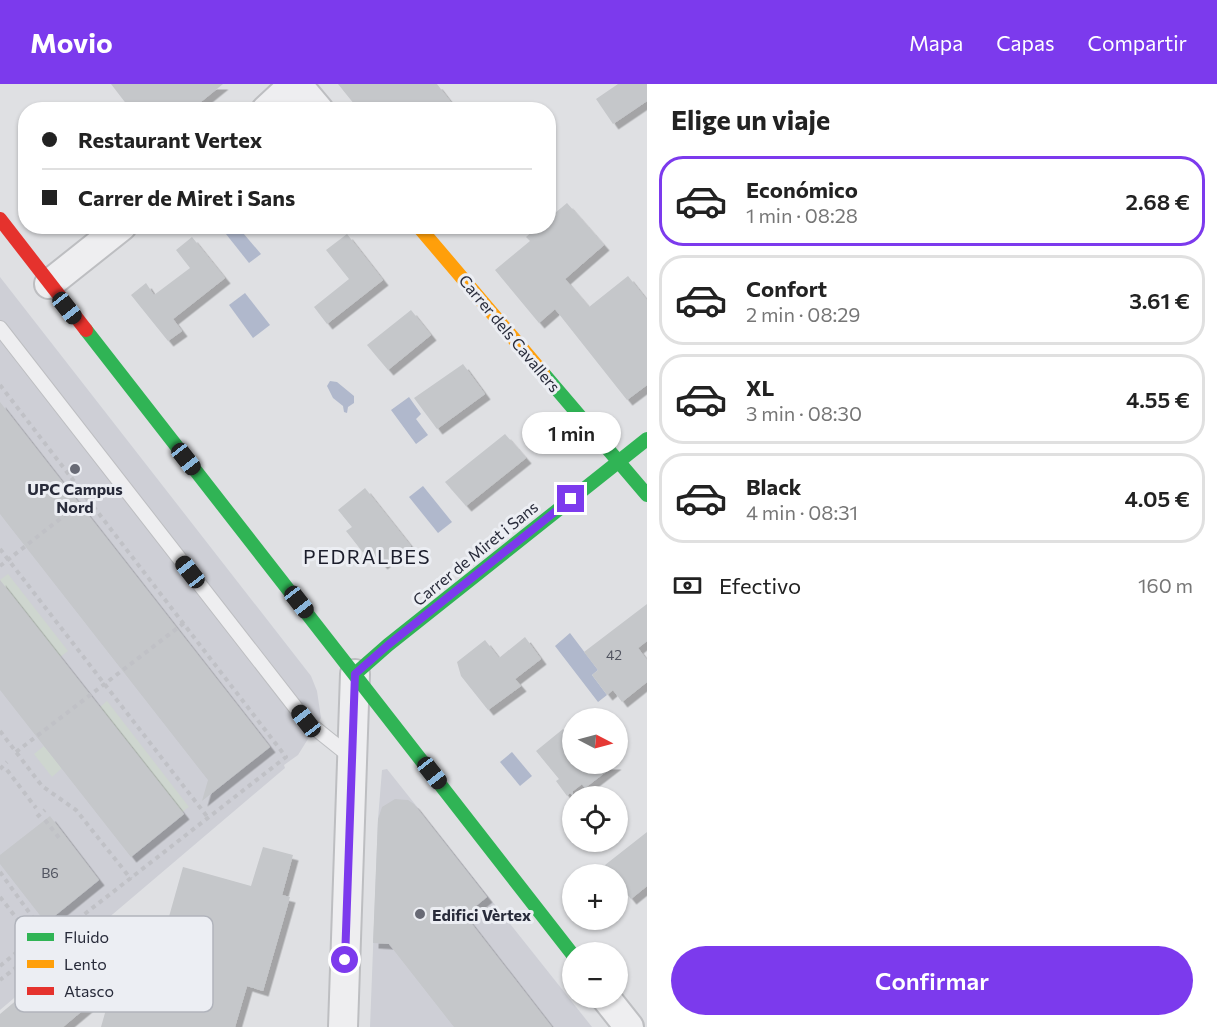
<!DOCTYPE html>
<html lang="es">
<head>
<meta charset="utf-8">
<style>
	body { margin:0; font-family:Commissioner,sans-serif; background:#f6f6f6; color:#222; height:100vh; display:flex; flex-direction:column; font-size:22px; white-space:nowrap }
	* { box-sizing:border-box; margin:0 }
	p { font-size:20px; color:#767676 }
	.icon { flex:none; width:33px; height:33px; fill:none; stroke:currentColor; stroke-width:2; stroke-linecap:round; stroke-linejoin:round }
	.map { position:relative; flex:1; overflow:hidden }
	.side { display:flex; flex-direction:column; background:#fff; width:570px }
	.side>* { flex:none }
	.hud { position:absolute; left:18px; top:18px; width:538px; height:132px; border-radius:24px; box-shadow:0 2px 4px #0004; display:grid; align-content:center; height:132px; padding:0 24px; background:#fff }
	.needle { width:39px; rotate:96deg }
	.tools { position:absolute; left:562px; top:624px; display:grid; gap:12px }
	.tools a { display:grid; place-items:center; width:66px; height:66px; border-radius:50%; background:#fff; box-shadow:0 2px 4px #0004; font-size:30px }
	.end { position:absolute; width:27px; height:27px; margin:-14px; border:8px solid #7c3aed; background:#fff; box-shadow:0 0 0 3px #fff }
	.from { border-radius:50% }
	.bubble { position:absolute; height:42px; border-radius:21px; background:#fff; box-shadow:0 2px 4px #0004; font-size:20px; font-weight:600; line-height:42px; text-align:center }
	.car { position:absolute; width:18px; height:36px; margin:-18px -9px; border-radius:8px; box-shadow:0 0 4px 2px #0007; background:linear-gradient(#222 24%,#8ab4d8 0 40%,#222 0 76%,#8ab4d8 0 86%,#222 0) }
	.hud b { display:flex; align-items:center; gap:21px; height:57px; font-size:22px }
	.hud b+b { border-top:2px solid #e0e0e0 }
	.hud i { width:15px; height:15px; background:#222 }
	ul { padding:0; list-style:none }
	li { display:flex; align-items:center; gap:18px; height:90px; margin:0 12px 9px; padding:0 12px; border:3px solid #e0e0e0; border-radius:24px }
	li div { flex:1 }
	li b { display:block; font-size:22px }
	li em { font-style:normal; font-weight:600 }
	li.selected { border-color:#7c3aed }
	li>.icon { width:54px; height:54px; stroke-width:1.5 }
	h2 { padding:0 24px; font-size:27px; line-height:72px }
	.pay { display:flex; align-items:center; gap:15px; height:66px; padding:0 24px; font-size:22px }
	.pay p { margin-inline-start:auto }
	.cta { display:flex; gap:12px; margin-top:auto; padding:12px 24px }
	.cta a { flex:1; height:69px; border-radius:36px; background:#7c3aed; color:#fff; font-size:24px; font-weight:600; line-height:69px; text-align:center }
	header { display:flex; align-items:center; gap:36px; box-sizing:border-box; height:84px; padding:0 30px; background:#7c3aed; color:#fff }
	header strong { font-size:28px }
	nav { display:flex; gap:33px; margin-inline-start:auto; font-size:21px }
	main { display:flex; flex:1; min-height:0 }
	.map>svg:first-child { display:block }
	.built { fill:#cecfd6 }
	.green { fill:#ced6cf }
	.water { fill:#b0b8cc }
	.building { fill:#c5c7ca; filter:url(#shadow) }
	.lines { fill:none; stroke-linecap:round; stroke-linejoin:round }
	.lane-casing { stroke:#bdbec1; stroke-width:16 }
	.street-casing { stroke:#bdbec1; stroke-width:32 }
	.path { stroke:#c0c1c6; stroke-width:4; stroke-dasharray:4.5 4.5; stroke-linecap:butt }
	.lane { stroke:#eeeef0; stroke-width:14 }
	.street { stroke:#eeeef0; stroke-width:28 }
	.fast { stroke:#30b455; stroke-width:14 }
	.slow { stroke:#ff9f0a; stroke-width:14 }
	.jam { stroke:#e5322d; stroke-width:14 }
	.route { stroke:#7c3aed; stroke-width:8 }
	.poi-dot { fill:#686a75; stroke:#eceef3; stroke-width:2 }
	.labels { text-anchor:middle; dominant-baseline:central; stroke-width:6; stroke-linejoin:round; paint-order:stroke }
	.number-label { font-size:14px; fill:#515460 }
	.street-label { font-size:16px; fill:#282b3a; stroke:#eceef3 }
	.poi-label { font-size:16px; font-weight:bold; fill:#282b3a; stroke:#eceef3 }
	.quarter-label { font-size:20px; letter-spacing:1.5px; fill:#1b1d2b; stroke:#eceef3 }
	.key { fill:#eceef3; stroke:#b1b4bc; stroke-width:1.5 }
	.key-label { font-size:16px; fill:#282b3a }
</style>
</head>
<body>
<header>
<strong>Movio</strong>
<nav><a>Mapa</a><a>Capas</a><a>Compartir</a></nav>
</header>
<main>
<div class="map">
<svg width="647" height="943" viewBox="0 0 647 943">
	<defs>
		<filter id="shadow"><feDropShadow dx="5.5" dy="5.5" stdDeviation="0" flood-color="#0004"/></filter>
	</defs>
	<rect width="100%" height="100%" fill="#dfe0e3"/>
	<!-- built -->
	<g class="built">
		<polygon points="0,193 311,592 317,607 321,634 298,671 284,681 285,684 0,926"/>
		<polygon points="387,685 592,943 370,943 378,735 382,686"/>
	</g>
	<!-- green -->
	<g class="green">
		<polygon points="8,490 68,567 60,573 0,496"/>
		<polygon points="107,617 189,723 182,728 100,623"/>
		<polygon points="44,662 62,684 52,693 34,670"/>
	</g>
	<!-- water -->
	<g class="water">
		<polygon points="225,143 238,143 261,170 249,179 222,145"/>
		<polygon points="245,209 270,241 253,254 229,221"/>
		<polygon points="330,297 337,298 354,312 354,319 348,323 347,329 344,328 343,322 333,314 327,302"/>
		<polygon points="409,313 421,330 416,335 428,351 416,360 391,326"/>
		<polygon points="423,402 452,438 438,449 409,413"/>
		<polygon points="570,549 598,586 592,591 607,611 598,618 555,562"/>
		<polygon points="512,668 532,692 520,702 500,678"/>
	</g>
	<!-- building -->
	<g class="building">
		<polygon points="111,0 223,0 191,26 131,26"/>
		<polygon points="338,0 437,0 457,26 359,26"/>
		<polygon points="618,0 647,0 647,17 613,40 596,15"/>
		<polygon points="567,119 604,161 565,195 589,223 628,192 647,216 647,301 627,316 555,225 539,239 495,186 530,157 526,153 539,142 549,142 549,134"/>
		<polygon points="347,150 383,196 327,240 314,223 349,195 326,166"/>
		<polygon points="192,153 225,194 173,235 182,247 168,257 131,211 146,199 154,211 190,184 176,166"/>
		<polygon points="411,226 431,251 388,286 367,261"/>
		<polygon points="463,280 485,310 437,345 414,314"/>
		<polygon points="0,318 270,663 202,717 208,696 0,430"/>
		<polygon points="505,350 526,374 466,422 445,398"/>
		<polygon points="365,404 411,462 394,476 391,473 382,480 371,467 365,471 346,447 352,443 338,426"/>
		<polygon points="0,496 184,730 131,773 0,606"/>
		<polygon points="647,520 647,557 638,564 647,576 647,598 622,618 613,606 607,611 592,591 598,586 584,568"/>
		<polygon points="525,553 541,575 515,595 521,602 488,626 461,592 457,578 485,556 499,574"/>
		<polygon points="563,645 573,659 573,680 616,680 585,704 582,700 573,707 573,712 570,709 567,712 556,697 559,695 536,667"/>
		<polygon points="395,715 408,716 414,720 487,813 465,831 552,943 454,943 389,860 373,859 378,735 382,723"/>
		<polygon points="50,732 99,796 46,839 0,780 0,771"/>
		<polygon points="647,748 647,802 631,815 618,799 618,790 612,790 605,781"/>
		<polygon points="263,763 293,771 282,811 290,813 263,907 247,902 235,943 101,943 113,901 63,943 0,943 0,930 91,854 105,872 112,847 161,861 183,783 251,802"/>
	</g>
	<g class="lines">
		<!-- lane casing -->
		<g class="lane-casing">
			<polyline id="lane" points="0,244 306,637 351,673"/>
		</g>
		<!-- street casing -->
		<g class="street-casing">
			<g id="street">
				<polyline points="297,0 319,26"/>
				<polyline points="266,26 294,0"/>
				<polyline points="49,200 122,142"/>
				<polyline points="606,914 629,943"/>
				<polyline points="343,943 355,590"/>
			</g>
		</g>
		<!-- path -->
		<g class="path">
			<polyline points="0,301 286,673 0,896"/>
			<polyline points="0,465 209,735"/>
			<polyline points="0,482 88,413"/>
			<polyline points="0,647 42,702 76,726 131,795"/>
			<polyline points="16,668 184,539"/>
			<polyline points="0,685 7,678"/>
			<polyline points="7,686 36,724"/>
			<polyline points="37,733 45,726"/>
			<polyline points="45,736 60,755"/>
			<polyline points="0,788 49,856"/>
			<polyline points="0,813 40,864"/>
			<polyline points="0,882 33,855"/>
		</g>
		<!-- lane -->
		<use href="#lane" class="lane"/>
		<!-- street -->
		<use href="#street" class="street"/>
		<!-- fast -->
		<g class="fast">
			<polyline points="86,246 573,871"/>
			<polyline points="543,289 647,411"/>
			<polyline points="355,590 388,561 647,355"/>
		</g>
		<!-- slow -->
		<polyline class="slow" points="418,142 543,289"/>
		<!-- jam -->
		<polyline class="jam" points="0,135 86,246"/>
	</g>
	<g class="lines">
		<!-- route -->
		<polyline class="route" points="345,876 355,590 388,561 571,415"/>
	</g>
	<!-- markers -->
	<g class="poi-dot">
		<circle cx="75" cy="385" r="6"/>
		<circle cx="420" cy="830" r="6"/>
	</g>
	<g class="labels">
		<!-- number labels -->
		<g class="number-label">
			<text x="614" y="570">42</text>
			<text x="50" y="788">B6</text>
		</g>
		<!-- street labels -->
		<g class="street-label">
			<text transform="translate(510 249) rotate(50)">Carrer dels Cavallers</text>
			<text transform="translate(475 469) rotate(-39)">Carrer de Miret i Sans</text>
		</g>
		<!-- poi labels -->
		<g class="poi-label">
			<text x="75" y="404">UPC Campus<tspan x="75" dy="18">Nord</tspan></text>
			<text x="432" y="830" text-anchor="start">Edifici Vèrtex</text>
		</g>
		<!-- quarter labels -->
		<g class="quarter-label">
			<text x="367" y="472">PEDRALBES</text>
		</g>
	</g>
	<!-- legend -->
	<rect x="15" y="832" width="198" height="96" rx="9" class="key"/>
	<rect x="27" y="849" width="27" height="8" fill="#30b455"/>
	<rect x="27" y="876" width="27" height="8" fill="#ff9f0a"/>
	<rect x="27" y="903" width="27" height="8" fill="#e5322d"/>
	<g class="key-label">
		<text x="64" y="859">Fluido</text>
		<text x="64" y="886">Lento</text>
		<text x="64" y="913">Atasco</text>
	</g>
</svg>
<div class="tools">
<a><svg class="needle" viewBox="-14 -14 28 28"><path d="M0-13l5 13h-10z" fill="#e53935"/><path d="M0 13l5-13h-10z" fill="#767676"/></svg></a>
<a><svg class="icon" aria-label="locate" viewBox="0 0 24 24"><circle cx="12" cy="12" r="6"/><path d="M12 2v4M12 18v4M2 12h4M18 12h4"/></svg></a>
<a>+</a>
<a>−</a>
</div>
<i class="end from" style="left:345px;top:876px"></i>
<i class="end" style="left:571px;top:415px"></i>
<div class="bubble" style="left:522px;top:328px;width:99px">1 min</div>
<i class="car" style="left:67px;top:224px;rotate:142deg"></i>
<i class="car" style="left:186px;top:375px;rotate:142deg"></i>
<i class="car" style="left:190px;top:488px;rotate:322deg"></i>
<i class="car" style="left:299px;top:518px;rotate:142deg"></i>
<i class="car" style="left:306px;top:637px;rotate:322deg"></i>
<i class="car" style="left:432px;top:689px;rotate:142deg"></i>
<div class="hud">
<b><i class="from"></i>Restaurant Vertex</b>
<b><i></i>Carrer de Miret i Sans</b>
</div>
</div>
<section class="side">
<h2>Elige un viaje</h2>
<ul>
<li class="selected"><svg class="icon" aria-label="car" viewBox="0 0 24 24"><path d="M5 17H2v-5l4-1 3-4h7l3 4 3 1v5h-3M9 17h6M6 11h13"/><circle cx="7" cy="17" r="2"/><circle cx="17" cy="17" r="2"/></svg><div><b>Económico</b><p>1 min · 08:28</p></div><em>2.68 €</em></li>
<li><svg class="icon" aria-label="car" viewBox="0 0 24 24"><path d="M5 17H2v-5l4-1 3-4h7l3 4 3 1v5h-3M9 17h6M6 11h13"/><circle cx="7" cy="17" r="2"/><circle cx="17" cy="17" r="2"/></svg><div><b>Confort</b><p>2 min · 08:29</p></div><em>3.61 €</em></li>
<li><svg class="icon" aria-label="car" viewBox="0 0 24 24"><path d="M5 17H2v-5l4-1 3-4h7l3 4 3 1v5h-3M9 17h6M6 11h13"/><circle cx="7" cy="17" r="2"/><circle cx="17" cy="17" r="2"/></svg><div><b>XL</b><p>3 min · 08:30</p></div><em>4.55 €</em></li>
<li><svg class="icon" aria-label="car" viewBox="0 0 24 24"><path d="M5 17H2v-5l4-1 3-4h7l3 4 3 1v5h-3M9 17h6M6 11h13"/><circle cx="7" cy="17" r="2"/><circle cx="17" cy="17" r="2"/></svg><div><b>Black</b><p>4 min · 08:31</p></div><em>4.05 €</em></li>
</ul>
<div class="pay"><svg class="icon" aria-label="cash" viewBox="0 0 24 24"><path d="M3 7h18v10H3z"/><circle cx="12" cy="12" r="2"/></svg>Efectivo<p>160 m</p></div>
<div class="cta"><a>Confirmar</a></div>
</section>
</main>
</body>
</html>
